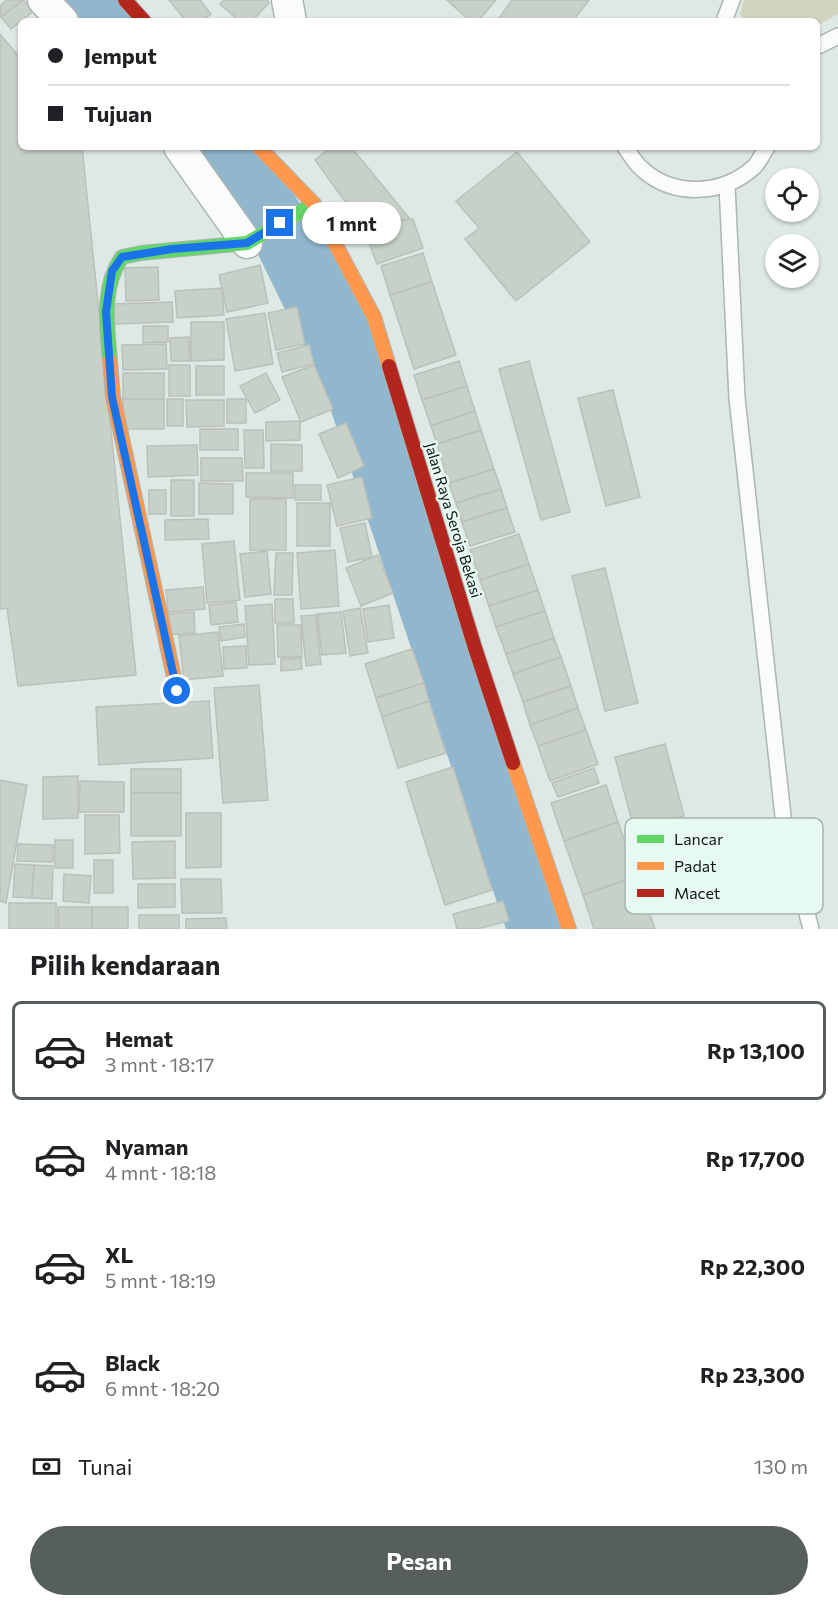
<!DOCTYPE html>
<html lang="id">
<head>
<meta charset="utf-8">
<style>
	body { margin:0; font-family:Commissioner,sans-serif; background:#f6f6f6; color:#202124; height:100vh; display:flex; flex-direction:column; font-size:22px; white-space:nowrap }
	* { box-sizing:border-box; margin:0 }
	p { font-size:20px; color:#757577 }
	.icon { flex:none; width:33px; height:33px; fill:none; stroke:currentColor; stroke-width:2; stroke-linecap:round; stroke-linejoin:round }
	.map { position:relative; height:929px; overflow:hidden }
	.sheet { display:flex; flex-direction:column; background:#fff; flex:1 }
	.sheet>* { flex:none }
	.banner { position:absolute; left:18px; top:18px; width:802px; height:132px; border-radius:9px; box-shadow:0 2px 4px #0004; display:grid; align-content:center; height:132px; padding:0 30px; background:#fff }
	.buttons { position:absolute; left:765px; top:168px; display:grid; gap:12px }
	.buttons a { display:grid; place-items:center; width:54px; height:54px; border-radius:50%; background:#fff; box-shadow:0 2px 4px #0004; font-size:30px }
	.end { position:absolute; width:27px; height:27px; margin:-14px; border:8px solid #1a73e8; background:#fff; box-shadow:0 0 0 3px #fff }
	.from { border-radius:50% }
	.bubble { position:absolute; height:42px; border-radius:21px; background:#fff; box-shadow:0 2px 4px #0004; font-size:20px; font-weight:700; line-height:42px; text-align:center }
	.banner b { display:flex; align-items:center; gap:21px; height:57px; font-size:22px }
	.banner b+b { border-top:2px solid #e0e0e0 }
	.banner i { width:15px; height:15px; background:#202124 }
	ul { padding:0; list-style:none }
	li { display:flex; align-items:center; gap:18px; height:99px; margin:0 12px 9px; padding:0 18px; border:3px solid transparent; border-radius:9px }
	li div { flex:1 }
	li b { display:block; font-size:22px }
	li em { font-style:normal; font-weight:700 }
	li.selected { border-color:#575f5c }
	li>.icon { width:54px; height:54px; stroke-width:1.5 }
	h2 { padding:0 30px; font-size:27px; line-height:72px }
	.pay { display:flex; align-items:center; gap:15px; height:66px; padding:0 30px; font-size:22px }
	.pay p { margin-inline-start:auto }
	.primary-button { display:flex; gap:12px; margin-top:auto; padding:12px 30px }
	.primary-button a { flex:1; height:69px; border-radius:36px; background:#575f5c; color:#fff; font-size:24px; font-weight:700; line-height:69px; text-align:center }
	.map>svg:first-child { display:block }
	.green { fill:#d0d3bd }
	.water { fill:#90b7cd }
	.building { fill:#c7d1c7; stroke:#bac0bc; stroke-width:1.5 }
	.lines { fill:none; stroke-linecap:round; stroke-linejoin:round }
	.lane-casing { stroke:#adb5b2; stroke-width:18 }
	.street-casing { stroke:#adb5b2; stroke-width:33 }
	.fast-casing { stroke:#adb5b2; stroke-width:16 }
	.slow-casing { stroke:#adb5b2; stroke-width:16 }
	.jam-casing { stroke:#adb5b2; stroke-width:16 }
	.lane { stroke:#fafcfb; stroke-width:15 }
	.street { stroke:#fafcfb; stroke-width:30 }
	.fast { stroke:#63d668; stroke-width:14 }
	.slow { stroke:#ff974d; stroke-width:14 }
	.jam { stroke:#b3261e; stroke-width:14 }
	.route { stroke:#1a73e8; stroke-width:8 }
	.labels { text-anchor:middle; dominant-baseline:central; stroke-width:5; stroke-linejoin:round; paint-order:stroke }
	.street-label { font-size:15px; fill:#0f1513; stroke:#e7faf2 }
	.key { fill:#e7faf2; stroke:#a6b5af; stroke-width:1.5 }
	.key-label { font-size:16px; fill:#0f1513 }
</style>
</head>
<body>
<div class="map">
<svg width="838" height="929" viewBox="0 0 838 929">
	<rect width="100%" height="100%" fill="#dee8e4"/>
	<!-- green -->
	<polygon class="green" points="744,0 838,0 838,14 818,25 818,21 747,21 740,14"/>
	<!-- water -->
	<g class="water">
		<polygon points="43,0 129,0 148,21 63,21"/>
		<polygon points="179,147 263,147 374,317 570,929 506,929 323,387 251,240"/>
	</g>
	<!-- building -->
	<g class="building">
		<polygon points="7,0 23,0 1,17 0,6"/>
		<polygon points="23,0 34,11 11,29 1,17"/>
		<polygon points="169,0 200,0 211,14 202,21 186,21"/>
		<polygon points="224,0 267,0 269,3 252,21 239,21 220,4"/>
		<polygon points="447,0 496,0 478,21 470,21"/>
		<polygon points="512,0 589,0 573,21 497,21"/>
		<polygon points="0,34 21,59 21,147 82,147 136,675 18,686 7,608 0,609"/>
		<polygon points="331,147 351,147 410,219 360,222 315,160"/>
		<polygon points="517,152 590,242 516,301 465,239 479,228 456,201"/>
		<polygon points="413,219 423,248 377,264 362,225"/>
		<polygon points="423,253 432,282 390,295 381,266"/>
		<polygon points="260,265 268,303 227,312 219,275"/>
		<polygon points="158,267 159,300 126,301 125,268"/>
		<polygon points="432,282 456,355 414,369 390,295"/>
		<polygon points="222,288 224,315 177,318 175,291"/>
		<polygon points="172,302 173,322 114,324 113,304"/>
		<polygon points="297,307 305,344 276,350 268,313"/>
		<polygon points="265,313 273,364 235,371 226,319"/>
		<polygon points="191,322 224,322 224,360 191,361"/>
		<polygon points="143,326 168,326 168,342 143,343"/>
		<polygon points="189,337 190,361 171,361 170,338"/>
		<polygon points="166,344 167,369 123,370 122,345"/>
		<polygon points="309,345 314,364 282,372 277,353"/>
		<polygon points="459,361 467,386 422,400 414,375"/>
		<polygon points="529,361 570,512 541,520 499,369"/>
		<rect x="169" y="365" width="21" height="31"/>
		<polygon points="314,365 333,409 301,422 282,377"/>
		<rect x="196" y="366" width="28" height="29"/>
		<rect x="123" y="373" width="41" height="26"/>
		<polygon points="266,373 280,400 255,413 240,386"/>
		<polygon points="467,386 475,411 431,426 422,400"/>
		<polygon points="613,390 640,497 606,506 578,398"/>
		<rect x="123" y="399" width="41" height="30"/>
		<rect x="167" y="399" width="16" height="27"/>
		<rect x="227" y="399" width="19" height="24"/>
		<polygon points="186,400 224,400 224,426 187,427"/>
		<polygon points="475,411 481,430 437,444 431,426"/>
		<polygon points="300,421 300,440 266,441 266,422"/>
		<polygon points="346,423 364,466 338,478 319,434"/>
		<rect x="200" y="429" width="38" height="21"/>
		<polygon points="244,430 263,430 264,468 245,468"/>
		<polygon points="481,430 494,469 449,483 437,444"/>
		<polygon points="271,444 302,445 302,471 271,471"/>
		<polygon points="197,445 198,475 148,477 147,446"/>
		<polygon points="201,458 242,458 243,481 201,481"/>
		<polygon points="494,469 501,489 456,503 449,483"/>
		<polygon points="246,473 293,473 293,498 246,497"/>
		<polygon points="362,477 372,518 337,526 327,485"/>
		<rect x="171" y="480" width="23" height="36"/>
		<polygon points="199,483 233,484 233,514 199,514"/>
		<rect x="295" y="485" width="26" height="15"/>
		<polygon points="501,489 507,508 462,522 456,503"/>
		<rect x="149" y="490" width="17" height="24"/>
		<rect x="250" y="499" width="36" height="51"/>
		<rect x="297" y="503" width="33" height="43"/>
		<polygon points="507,508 515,532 470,546 462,522"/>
		<polygon points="208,519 209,539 165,540 165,520"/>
		<polygon points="365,523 372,557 348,562 340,528"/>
		<polygon points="519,534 529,564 480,580 470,550"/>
		<polygon points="234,541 240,600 207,603 202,544"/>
		<polygon points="335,550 339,606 301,609 297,553"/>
		<polygon points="267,551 271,594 245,597 240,554"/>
		<polygon points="276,553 293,553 292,595 274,595"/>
		<polygon points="378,555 393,593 361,606 346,568"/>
		<polygon points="529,564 538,590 489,606 480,580"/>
		<polygon points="605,568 638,703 605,711 572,576"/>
		<polygon points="203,587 205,609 168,612 166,590"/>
		<polygon points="538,590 545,611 496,627 489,606"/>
		<polygon points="275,599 293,599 294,623 275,623"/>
		<polygon points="236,602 238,622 211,625 209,605"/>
		<polygon points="272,604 275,664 249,665 245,606"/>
		<polygon points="389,605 394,638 368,642 363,609"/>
		<polygon points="360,608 368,653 350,656 343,611"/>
		<polygon points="545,611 554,638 506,654 496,627"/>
		<polygon points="194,612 195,633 165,635 164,614"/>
		<polygon points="341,612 346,653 322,655 317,614"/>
		<polygon points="316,615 321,664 306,666 301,616"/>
		<polygon points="244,624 245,637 221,641 219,627"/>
		<polygon points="277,625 301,625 302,657 278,657"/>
		<polygon points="218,632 223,676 184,680 179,636"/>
		<polygon points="554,638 561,657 513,674 506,654"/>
		<polygon points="246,646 247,668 224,669 223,647"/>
		<polygon points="412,649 424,683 376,698 365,664"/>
		<polygon points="561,657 571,686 523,702 513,674"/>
		<polygon points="301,658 302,669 281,671 281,659"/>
		<polygon points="424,683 429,701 382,717 376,698"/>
		<polygon points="259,685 268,800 223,803 214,688"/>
		<polygon points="571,686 578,708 530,725 523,702"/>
		<polygon points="209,701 213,758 99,765 96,707"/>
		<polygon points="429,701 446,753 398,768 382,717"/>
		<polygon points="578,708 586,730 538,746 530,725"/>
		<polygon points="586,730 598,764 550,781 538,746"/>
		<polygon points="665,744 684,816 634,829 615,757"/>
		<polygon points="453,767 492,890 445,905 406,782"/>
		<polygon points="594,768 599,783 558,797 552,783"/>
		<rect x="131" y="769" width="50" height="24"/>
		<polygon points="78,776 78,818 43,819 43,777"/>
		<polygon points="0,780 27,785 6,903 0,901"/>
		<polygon points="80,781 124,782 124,812 79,812"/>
		<polygon points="606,785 618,822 564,841 551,803"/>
		<rect x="131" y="793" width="50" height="43"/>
		<polygon points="186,813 221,813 221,867 186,868"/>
		<polygon points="85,815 119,815 120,853 85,854"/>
		<polygon points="618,822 637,876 583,895 564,841"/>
		<rect x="55" y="840" width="18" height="28"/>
		<polygon points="175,841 175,878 133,879 132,842"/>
		<polygon points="18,844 53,845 53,862 17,861"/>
		<rect x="94" y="860" width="19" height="33"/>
		<polygon points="15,864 34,865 32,898 13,897"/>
		<polygon points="34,865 53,866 52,899 32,898"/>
		<polygon points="64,874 91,876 89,903 63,901"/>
		<polygon points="637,876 655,929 594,929 583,895"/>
		<polygon points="181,879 221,879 222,913 182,913"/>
		<polygon points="138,884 175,884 175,907 138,908"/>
		<polygon points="503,901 509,921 477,929 457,929 453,914"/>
		<rect x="9" y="903" width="47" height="26"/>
		<rect x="58" y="907" width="34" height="22"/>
		<rect x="92" y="907" width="36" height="22"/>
		<rect x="139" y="915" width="40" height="14"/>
		<polygon points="226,918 227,929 186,929 186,919"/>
	</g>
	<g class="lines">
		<!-- lane casing -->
		<g class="lane-casing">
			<g id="lane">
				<polyline points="724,21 732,0"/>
				<polyline points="818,46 838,36"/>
				<path d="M625,147c5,7 10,16 17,22 32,29 81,26 112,-2 5,-5 9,-14 13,-20"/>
				<polyline points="727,185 737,398 784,825 811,929"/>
			</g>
		</g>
		<!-- street casing -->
		<g class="street-casing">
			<g id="street">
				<polyline points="43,0 63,21"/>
				<polyline points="287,0 291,21"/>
				<polyline points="179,147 247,243"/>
			</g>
		</g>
		<!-- fast casing -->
		<g class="fast-casing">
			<path id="fast" d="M110,361c-3,-35 -9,-74 12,-104l19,-4 106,-10 67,-39"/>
		</g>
		<!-- slow casing -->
		<g class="slow-casing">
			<g id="slow">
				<polyline points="259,147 314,204 374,317 389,366"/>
				<polyline points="110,361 113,397 177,691"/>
				<polyline points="513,763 569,929"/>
			</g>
		</g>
		<!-- jam casing -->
		<g class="jam-casing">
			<g id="jam">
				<polyline points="125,0 144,21"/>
				<polyline points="389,366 475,648 513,763"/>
			</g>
		</g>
		<!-- lane -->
		<use href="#lane" class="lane"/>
		<!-- street -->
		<use href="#street" class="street"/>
		<!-- fast -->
		<use href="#fast" class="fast"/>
		<!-- slow -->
		<use href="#slow" class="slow"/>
		<!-- jam -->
		<use href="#jam" class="jam"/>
	</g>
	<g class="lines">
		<!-- route -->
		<polyline class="route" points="177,691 112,397 106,312 112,271 122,257 172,249 247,243 280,223"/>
	</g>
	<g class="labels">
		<!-- street labels -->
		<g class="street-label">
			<text transform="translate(454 520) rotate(73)">Jalan Raya Seroja Bekasi</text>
		</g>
	</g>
	<!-- legend -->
	<rect x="625" y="818" width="198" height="96" rx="9" class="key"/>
	<rect x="637" y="835" width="27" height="8" fill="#63d668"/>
	<rect x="637" y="862" width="27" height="8" fill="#ff974d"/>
	<rect x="637" y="889" width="27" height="8" fill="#b3261e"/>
	<g class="key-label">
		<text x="674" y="845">Lancar</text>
		<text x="674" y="872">Padat</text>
		<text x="674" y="899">Macet</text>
	</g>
</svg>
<div class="buttons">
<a><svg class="icon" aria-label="locate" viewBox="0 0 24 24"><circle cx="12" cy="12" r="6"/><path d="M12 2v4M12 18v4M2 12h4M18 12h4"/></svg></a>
<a><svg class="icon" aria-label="layers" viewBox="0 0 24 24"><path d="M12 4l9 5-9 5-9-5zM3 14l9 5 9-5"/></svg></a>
</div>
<i class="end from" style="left:177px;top:691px"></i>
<i class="end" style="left:280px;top:223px"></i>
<div class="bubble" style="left:302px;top:202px;width:99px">1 mnt</div>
<div class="banner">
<b><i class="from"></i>Jemput</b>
<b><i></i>Tujuan</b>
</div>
</div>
<section class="sheet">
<h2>Pilih kendaraan</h2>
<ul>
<li class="selected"><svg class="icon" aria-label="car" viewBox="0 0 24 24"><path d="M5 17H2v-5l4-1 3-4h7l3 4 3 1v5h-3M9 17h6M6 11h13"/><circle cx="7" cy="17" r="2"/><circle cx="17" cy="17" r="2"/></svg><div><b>Hemat</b><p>3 mnt · 18:17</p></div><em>Rp 13,100</em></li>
<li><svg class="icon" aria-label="car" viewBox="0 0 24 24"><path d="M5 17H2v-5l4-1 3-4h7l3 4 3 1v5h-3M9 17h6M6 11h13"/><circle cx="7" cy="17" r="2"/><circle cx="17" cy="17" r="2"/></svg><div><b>Nyaman</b><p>4 mnt · 18:18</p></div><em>Rp 17,700</em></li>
<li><svg class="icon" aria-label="car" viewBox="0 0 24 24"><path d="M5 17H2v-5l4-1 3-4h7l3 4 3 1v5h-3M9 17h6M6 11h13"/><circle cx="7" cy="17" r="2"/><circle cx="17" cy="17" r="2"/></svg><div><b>XL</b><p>5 mnt · 18:19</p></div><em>Rp 22,300</em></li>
<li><svg class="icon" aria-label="car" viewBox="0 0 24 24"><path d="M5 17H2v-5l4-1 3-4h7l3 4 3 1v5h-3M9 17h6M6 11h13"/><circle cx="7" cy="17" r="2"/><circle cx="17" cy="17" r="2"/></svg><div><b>Black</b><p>6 mnt · 18:20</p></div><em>Rp 23,300</em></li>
</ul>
<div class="pay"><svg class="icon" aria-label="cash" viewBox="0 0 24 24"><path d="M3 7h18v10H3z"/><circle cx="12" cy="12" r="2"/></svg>Tunai<p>130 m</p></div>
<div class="primary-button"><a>Pesan</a></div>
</section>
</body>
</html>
